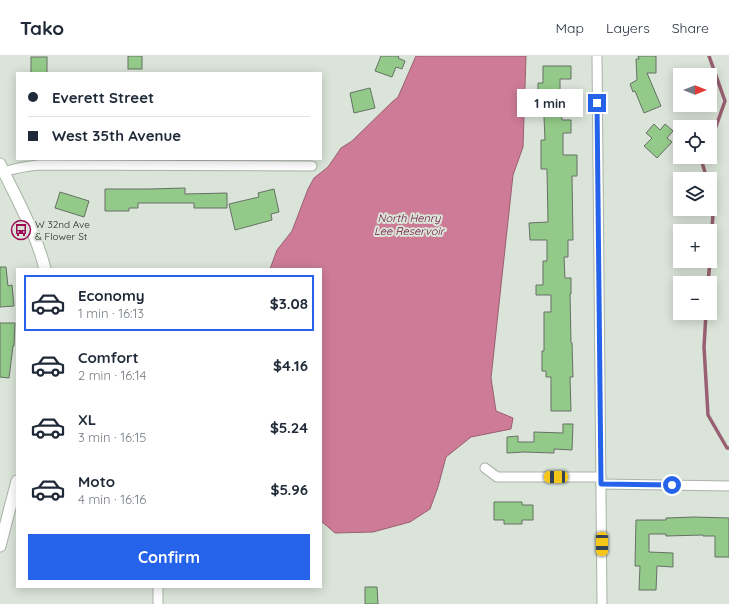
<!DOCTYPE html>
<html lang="en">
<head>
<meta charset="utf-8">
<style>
	body { margin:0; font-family:Quicksand,sans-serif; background:#f2f2f3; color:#1f2937; height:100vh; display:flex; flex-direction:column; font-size:15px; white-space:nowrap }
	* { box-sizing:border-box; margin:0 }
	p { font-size:13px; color:#747a83 }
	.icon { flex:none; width:22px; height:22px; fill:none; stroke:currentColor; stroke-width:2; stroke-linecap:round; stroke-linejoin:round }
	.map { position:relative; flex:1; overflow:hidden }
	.details { position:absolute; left:16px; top:212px; width:306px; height:320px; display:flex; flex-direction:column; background:#fff; border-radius:0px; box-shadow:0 2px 10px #0003 }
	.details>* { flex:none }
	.top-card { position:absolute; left:16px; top:16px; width:306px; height:88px; border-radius:0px; box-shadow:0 2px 10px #0003; display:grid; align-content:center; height:88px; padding:0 12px; background:#fff }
	.needle { width:26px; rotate:90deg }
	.tools { position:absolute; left:673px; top:12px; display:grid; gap:8px }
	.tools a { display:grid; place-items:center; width:44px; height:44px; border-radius:0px; background:#fff; box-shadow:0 2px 10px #0003; font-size:20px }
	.end { position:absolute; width:18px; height:18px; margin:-9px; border:5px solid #2563eb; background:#fff; box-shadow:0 0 0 2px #fff }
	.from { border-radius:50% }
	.bubble { position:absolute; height:28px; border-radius:0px; background:#fff; box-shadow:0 2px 10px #0003; font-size:13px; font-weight:700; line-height:28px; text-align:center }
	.car { position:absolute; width:12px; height:24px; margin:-12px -6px; border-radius:5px; box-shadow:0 0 3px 1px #0007; background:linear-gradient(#f5c518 24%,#345 0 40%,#f5c518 0 76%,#345 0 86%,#f5c518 0) }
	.top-card b { display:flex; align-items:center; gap:14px; height:38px; font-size:15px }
	.top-card b+b { border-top:1px solid #e0e1e3 }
	.top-card i { width:10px; height:10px; background:#1f2937 }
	ul { padding:7px 0 0; list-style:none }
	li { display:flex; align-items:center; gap:12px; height:56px; margin:0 8px 6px; padding:0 4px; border:2px solid transparent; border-radius:0px }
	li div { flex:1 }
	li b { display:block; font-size:15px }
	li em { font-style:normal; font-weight:700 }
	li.selected { border-color:#2563eb }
	li>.icon { width:36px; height:36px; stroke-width:1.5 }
	.cta { display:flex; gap:8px; margin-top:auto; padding:8px 12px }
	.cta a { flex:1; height:46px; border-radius:0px; background:#2563eb; color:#fff; font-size:16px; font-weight:700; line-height:46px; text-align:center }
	header { display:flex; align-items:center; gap:24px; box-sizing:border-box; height:56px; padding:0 20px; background:#fff; border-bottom:1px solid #e0e1e3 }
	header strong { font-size:19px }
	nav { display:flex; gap:22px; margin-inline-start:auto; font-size:14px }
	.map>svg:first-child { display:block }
	.water { fill:#cd7b97; stroke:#986072 }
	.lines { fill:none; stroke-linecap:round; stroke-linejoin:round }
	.stream { stroke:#986072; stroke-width:3.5 }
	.building { fill:#93ca89; stroke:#677066 }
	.minor-casing { stroke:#a9b3a7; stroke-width:11 }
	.tertiary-casing { stroke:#a9b3a7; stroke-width:13 }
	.minor { stroke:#fff; stroke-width:9 }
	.tertiary { stroke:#fff; stroke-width:11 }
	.route { stroke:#2563eb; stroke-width:5 }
	.labels { text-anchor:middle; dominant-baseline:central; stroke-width:4; stroke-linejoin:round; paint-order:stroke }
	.poi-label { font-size:10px; fill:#1d201c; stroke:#dae4d8; text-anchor:start }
	.water-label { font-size:11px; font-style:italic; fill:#6e093b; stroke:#dae4d8 }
</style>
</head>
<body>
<header>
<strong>Tako</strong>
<nav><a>Map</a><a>Layers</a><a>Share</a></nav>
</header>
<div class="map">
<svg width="729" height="548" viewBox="0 0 729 548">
	<rect width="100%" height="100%" fill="#dae4d8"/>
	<!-- water -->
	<polygon class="water" points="416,0 526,0 523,91 513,119 491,322 496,355 513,362 511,373 471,381 446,401 438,431 430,453 410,466 373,476 335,477 321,465 321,213 270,213 277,194 292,175 308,133 314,122 328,111 341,92 352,85 391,47 398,41"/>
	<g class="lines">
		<!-- stream -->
		<g class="stream">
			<polyline points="709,0 725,45 714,76 710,84"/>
			<polyline points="702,101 701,103 707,123"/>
			<polyline points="710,131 714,143 710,202"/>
			<polyline points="708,227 710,205"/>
			<polyline points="706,257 704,291 708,359 727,392 729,392"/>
		</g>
	</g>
	<!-- building -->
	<g class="building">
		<rect x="128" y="0" width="14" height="13"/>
		<polygon points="381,0 399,0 398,2 405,5 402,13 396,11 392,21 375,15"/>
		<polygon points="638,0 656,0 656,17 647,17 661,50 644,57 635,35 633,36 630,28 637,24 636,3 639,3"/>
		<rect x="31" y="1" width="16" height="16"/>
		<polygon points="543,10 571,10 571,23 560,23 560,49 561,49 562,64 571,64 571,77 563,77 563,99 577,99 577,120 572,120 573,184 568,184 568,201 564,201 565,222 571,222 571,238 570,238 571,287 572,287 573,321 570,321 571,355 551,355 551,321 546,321 546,315 542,315 542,295 544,295 544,256 551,256 551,239 536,239 536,229 543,229 543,205 547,205 547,184 530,184 529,167 548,166 547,113 541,113 541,84 545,84 543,37 538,37 538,27 543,27"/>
		<polygon points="370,32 375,52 354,57 350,37"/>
		<polygon points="654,68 660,74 665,68 673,75 667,82 672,86 657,102 644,90 652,82 646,77"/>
		<polygon points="185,132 185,138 227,137 227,152 194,152 194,147 138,147 138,152 129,152 129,155 105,155 105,133 149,133"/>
		<polygon points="274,133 279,156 271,158 272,164 235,174 229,148 259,141 258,137"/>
		<polygon points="60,136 89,145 84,161 55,152"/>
		<polygon points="0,211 6,211 8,230 12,229 14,250 0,251"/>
		<polygon points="0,267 15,267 14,290 13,290 9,322 0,321"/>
		<polygon points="563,368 573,368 572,394 554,393 554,397 524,396 507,397 507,381 518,380 518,386 534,386 534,376 563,377"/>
		<polygon points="494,446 522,446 522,449 533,449 533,464 522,464 522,468 504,468 504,464 494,464"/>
		<polygon points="694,461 729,462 729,501 715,501 715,480 703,480 703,479 666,480 666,478 649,478 649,496 673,497 673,511 657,510 656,534 639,534 640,510 635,510 636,464 666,464 666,462"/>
		<polygon points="365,531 377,531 378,548 365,548"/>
	</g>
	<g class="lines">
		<!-- minor casing -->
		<g class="minor-casing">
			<g id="minor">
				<polyline points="597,0 602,548"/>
				<path d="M4,116c12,-4 22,-6 35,-7l273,1"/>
				<polyline points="485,412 497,421 601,421"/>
				<polyline points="601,428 729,430"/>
				<polyline points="158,548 158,531"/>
			</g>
		</g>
		<!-- tertiary casing -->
		<g class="tertiary-casing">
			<g id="tertiary">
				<path d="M0,108c16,34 36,68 45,105"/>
				<polyline points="0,490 17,425"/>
			</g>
		</g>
		<!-- minor -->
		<use href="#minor" class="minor"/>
		<!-- tertiary -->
		<use href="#tertiary" class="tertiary"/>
	</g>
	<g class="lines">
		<!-- route -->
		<polyline class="route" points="597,47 601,428 672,429"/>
	</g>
	<!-- icons -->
	<defs>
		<g id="bus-ring" transform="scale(1)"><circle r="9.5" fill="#dae4d8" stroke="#9d0a56" stroke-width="1.5"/><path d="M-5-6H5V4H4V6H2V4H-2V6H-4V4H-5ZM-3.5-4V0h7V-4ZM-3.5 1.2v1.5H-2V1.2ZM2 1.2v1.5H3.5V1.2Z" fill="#9d0a56"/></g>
	</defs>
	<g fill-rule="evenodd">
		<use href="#bus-ring" x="21" y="174"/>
	</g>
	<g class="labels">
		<!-- poi labels -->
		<g class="poi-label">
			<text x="35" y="168">W 32nd Ave<tspan x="35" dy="12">&amp; Flower St</tspan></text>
		</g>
		<!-- water labels -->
		<g class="water-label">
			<text x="409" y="162">North Henry<tspan x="409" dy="13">Lee Reservoir</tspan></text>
		</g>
	</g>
</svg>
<div class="tools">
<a><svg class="needle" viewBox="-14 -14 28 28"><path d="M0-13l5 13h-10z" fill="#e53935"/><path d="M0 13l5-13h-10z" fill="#747a83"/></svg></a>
<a><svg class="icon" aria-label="locate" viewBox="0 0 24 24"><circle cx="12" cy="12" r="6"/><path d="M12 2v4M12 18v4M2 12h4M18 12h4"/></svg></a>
<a><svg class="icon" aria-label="layers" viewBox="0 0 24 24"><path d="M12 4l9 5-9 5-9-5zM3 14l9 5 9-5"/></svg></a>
<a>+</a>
<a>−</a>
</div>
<i class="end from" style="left:672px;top:429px"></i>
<i class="end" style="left:597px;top:47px"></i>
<div class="bubble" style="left:517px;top:33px;width:66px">1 min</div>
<i class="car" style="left:556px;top:421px;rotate:270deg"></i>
<i class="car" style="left:602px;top:488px;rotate:180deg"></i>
<div class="top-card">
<b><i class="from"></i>Everett Street</b>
<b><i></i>West 35th Avenue</b>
</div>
<section class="details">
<ul>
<li class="selected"><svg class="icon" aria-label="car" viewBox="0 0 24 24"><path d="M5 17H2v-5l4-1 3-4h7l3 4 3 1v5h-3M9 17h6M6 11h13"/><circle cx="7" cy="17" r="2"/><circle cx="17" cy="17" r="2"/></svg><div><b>Economy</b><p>1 min · 16:13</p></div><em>$3.08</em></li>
<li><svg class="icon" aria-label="car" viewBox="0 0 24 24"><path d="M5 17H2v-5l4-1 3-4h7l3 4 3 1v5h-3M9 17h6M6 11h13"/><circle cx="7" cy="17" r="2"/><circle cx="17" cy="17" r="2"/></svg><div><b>Comfort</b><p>2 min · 16:14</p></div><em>$4.16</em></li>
<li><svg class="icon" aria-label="car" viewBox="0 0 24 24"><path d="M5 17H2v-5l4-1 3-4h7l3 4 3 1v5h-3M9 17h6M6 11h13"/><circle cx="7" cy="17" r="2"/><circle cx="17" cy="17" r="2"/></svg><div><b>XL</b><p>3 min · 16:15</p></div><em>$5.24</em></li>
<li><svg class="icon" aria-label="car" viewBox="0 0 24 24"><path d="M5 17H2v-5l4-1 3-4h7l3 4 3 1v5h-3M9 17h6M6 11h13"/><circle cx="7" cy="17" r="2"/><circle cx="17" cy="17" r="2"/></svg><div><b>Moto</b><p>4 min · 16:16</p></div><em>$5.96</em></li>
</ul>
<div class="cta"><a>Confirm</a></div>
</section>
</div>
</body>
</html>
